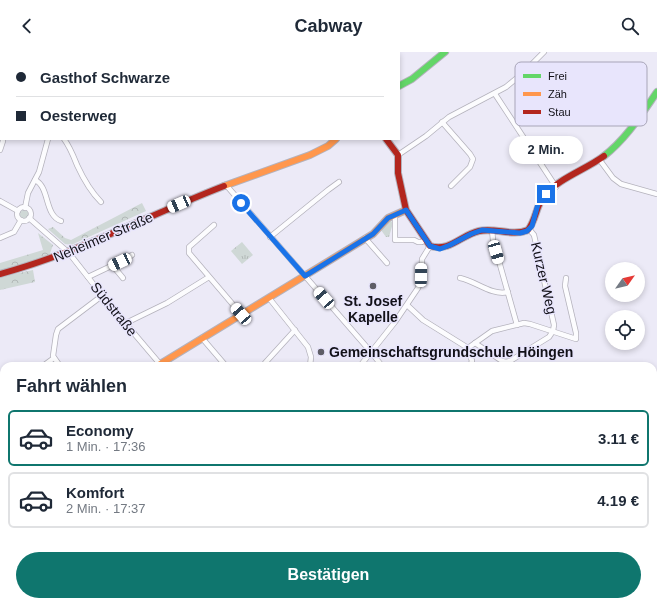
<!DOCTYPE html>
<html lang="de">
<head>
<meta charset="utf-8">
<style>
	body { margin:0; font-family:Arial,sans-serif; background:#f2f2f3; color:#1f2937; height:100vh; display:flex; flex-direction:column; font-size:15px; white-space:nowrap }
	* { box-sizing:border-box; margin:0 }
	p { font-size:13px; color:#747a83 }
	.icon { flex:none; width:22px; height:22px; fill:none; stroke:currentColor; stroke-width:2; stroke-linecap:round; stroke-linejoin:round }
	.map { position:relative; flex:1; overflow:hidden }
	.sheet { position:absolute; left:0px; top:310px; width:657px; height:244px; display:flex; flex-direction:column; background:#fff; border-radius:12px 12px 0 0; box-shadow:0 2px 6px #0003 }
	.sheet>* { flex:none }
	.top-card { position:absolute; left:0px; top:0px; width:400px; height:88px; box-shadow:0 2px 6px #0003; display:grid; align-content:center; height:88px; padding:0 16px; background:#fff }
	.needle { width:26px; rotate:56deg }
	.tools { position:absolute; left:605px; top:210px; display:grid; gap:8px }
	.tools a { display:grid; place-items:center; width:40px; height:40px; border-radius:50%; background:#fff; box-shadow:0 2px 6px #0003; font-size:20px }
	.end { position:absolute; width:18px; height:18px; margin:-9px; border:5px solid #1a73e8; background:#fff; box-shadow:0 0 0 2px #fff }
	.from { border-radius:50% }
	.bubble { position:absolute; height:28px; border-radius:14px; background:#fff; box-shadow:0 2px 6px #0003; font-size:13px; font-weight:600; line-height:28px; text-align:center }
	.car { position:absolute; width:12px; height:24px; margin:-12px -6px; border-radius:5px; box-shadow:0 0 3px 1px #0007; background:linear-gradient(#fff 24%,#345 0 40%,#fff 0 76%,#345 0 86%,#fff 0) }
	.top-card b { display:flex; align-items:center; gap:14px; height:38px; font-size:15px }
	.top-card b+b { border-top:1px solid #e0e1e3 }
	.top-card i { width:10px; height:10px; background:#1f2937 }
	ul { padding:0; list-style:none }
	li { display:flex; align-items:center; gap:12px; height:56px; margin:0 8px 6px; padding:0 8px; border:2px solid #e0e1e3; border-radius:6px }
	li div { flex:1 }
	li b { display:block; font-size:15px }
	li em { font-style:normal; font-weight:600 }
	li.active { border-color:#0f766e }
	li>.icon { width:36px; height:36px; stroke-width:1.5 }
	h2 { padding:0 16px; font-size:18px; line-height:48px }
	.cta { display:flex; gap:8px; margin-top:auto; padding:8px 16px }
	.cta a { flex:1; height:46px; border-radius:24px; background:#0f766e; color:#fff; font-size:16px; font-weight:600; line-height:46px; text-align:center }
	header { display:flex; justify-content:space-between; align-items:center; height:52px; padding:0 16px; background:#fff; font-size:18px; font-weight:600 }
	.map>svg:first-child { display:block }
	.green { fill:#cfd8d6 }
	.forest { fill:url(#forest-crowns) }
	.park { fill:url(#park-tufts) }
	.lines { fill:none; stroke-linecap:round; stroke-linejoin:round }
	.stream { stroke:#9cafa4; stroke-width:1.5 }
	.street-casing { stroke:#b4b2bc; stroke-width:6 }
	.fast-casing { stroke:#b4b2bc; stroke-width:8 }
	.slow-casing { stroke:#b4b2bc; stroke-width:8 }
	.jam-casing { stroke:#b4b2bc; stroke-width:8 }
	.street { stroke:#fcfcfe; stroke-width:4.5 }
	.fast { stroke:#63d668; stroke-width:6 }
	.slow { stroke:#ff974d; stroke-width:6 }
	.jam { stroke:#b3261e; stroke-width:6 }
	.route { stroke:#1a73e8; stroke-width:5 }
	.poi-dot { fill:#5e5d66; stroke:#e8e5fc; stroke-width:1.5 }
	.labels { text-anchor:middle; dominant-baseline:central; stroke-width:3; stroke-linejoin:round; paint-order:stroke }
	.street-label { font-size:14px; fill:#121118; stroke:#e8e5fc }
	.poi-label { font-size:14px; font-weight:bold; fill:#121118; stroke:#e8e5fc }
	.key { fill:#e8e5fc; stroke:#a8a5b8; stroke-width:1 }
	.key-label { font-size:11px; fill:#121118 }
</style>
</head>
<body>
<header><svg class="icon" aria-label="back" viewBox="0 0 24 24"><path d="M15 5l-7 7 7 7"/></svg>Cabway<svg class="icon" aria-label="search" viewBox="0 0 24 24"><circle cx="10" cy="10" r="6"/><path d="M15 15l6 6"/></svg></header>
<div class="map">
<svg width="657" height="554" viewBox="0 0 657 554">
	<defs>
		<pattern id="forest-crowns" width="20" height="18" patternUnits="userSpaceOnUse"><rect width="20" height="18" fill="#cfd8d6"/><path d="M2 6a3 3 0 1 1 6 0M12 15a3 3 0 1 1 6 0" fill="none" stroke="#b1b8b7"/></pattern>
		<pattern id="park-tufts" width="24" height="20" patternUnits="userSpaceOnUse"><rect width="24" height="20" fill="#cfd8d6"/><path d="M3 7l-1-3M5 7V3M7 7l1-3M15 17l-1-3M17 17v-4M19 17l1-3" fill="none" stroke="#b1b8b7"/></pattern>
	</defs>
	<rect width="100%" height="100%" fill="#eceaf7"/>
	<!-- green -->
	<g class="green">
		<circle cx="24" cy="162" r="4.5"/>
		<polygon points="653,381 657,384 657,447 653,445"/>
		<polygon points="2,411 4,413 4,470 0,461 0,412"/>
		<polygon points="169,550 225,550 229,554 170,554"/>
		<polygon points="270,550 390,550 393,554 272,554"/>
	</g>
	<!-- forest -->
	<g class="forest">
		<polygon points="142,151 146,159 71,193 65,192 48,177 53,175 65,186 71,188"/>
		<polygon points="38,181 53,193 49,204 22,214 0,220 0,211 43,198"/>
		<polygon points="33,218 35,230 0,238 0,225"/>
		<polygon points="653,448 657,450 657,485 653,482"/>
		<polygon points="0,461 4,470 4,550 169,550 170,554 0,554"/>
	</g>
	<!-- park -->
	<g class="park">
		<polygon points="390,168 393,171 389,185 386,185 381,178"/>
		<polygon points="242,190 253,203 242,212 231,199"/>
	</g>
	<g class="lines">
		<!-- stream -->
		<polyline class="stream" points="653,435 657,436"/>
		<!-- street casing -->
		<g class="street-casing">
			<g id="street">
				<polyline points="342,0 342,1"/>
				<polyline points="38,1 40,0"/>
				<polyline points="0,19 1,18"/>
				<polyline points="0,33 1,35"/>
				<polyline points="495,42 556,135"/>
				<polyline points="442,70 470,102 473,107 470,115 451,134"/>
				<path d="M64,87c6,8 9,16 13,26 6,13 14,27 24,37"/>
				<polyline points="0,98 3,89"/>
				<polyline points="398,103 426,84 449,65 506,35 524,20 544,0"/>
				<polyline points="599,107 613,126 621,132 657,142"/>
				<path d="M35,128c15,7 9,35 26,41"/>
				<polyline points="226,133 371,300 382,314"/>
				<polyline points="0,149 18,159"/>
				<circle cx="24" cy="162" r="7"/>
				<polyline points="25,156 28,141 39,120 48,87"/>
				<polyline points="395,163 395,188 414,188 418,190 422,190 425,188"/>
				<polyline points="29,166 69,201 109,252 160,312"/>
				<polyline points="214,173 189,195 189,201 241,262"/>
				<polyline points="492,178 493,188 517,273"/>
				<polyline points="270,185 328,138 339,130"/>
				<polyline points="0,186 14,180 21,168"/>
				<polyline points="365,186 387,211"/>
				<polyline points="113,214 123,226"/>
				<polyline points="88,225 128,206 132,203"/>
				<path d="M460,226c16,3 31,18 48,14"/>
				<polyline points="269,246 308,295 311,305 310,314"/>
				<polyline points="407,253 423,268 468,296 472,309 470,314"/>
				<polyline points="126,271 167,251 209,225"/>
				<polyline points="202,286 226,314"/>
				<polyline points="475,291 502,309 506,310 510,309 549,285 553,279 554,273 534,183 529,177"/>
				<polyline points="468,296 492,279 524,271 530,272 576,287 576,281 565,234 566,226"/>
				<polyline points="265,311 295,278"/>
				<polyline points="43,314 54,306"/>
				<polyline points="60,314 53,304 56,283 58,277 103,243"/>
				<polyline points="360,314 395,270 418,236 421,227 422,207 430,194"/>
				<polyline points="0,410 4,407"/>
			</g>
		</g>
		<!-- fast casing -->
		<g class="fast-casing">
			<g id="fast">
				<polyline points="399,34 412,27 445,0"/>
				<path d="M604,104c22,-17 37,-41 53,-64"/>
			</g>
		</g>
		<!-- slow casing -->
		<g class="slow-casing">
			<g id="slow">
				<polyline points="224,134 310,103 328,94 336,87"/>
				<polyline points="157,314 373,182 388,166 406,158"/>
			</g>
		</g>
		<!-- jam casing -->
		<g class="jam-casing">
			<g id="jam">
				<path d="M386,87l12,16v18l8,37 24,36c20,6 31,-11 49,-15 16,-4 33,6 49,-1 8,-10 8,-24 16,-34 15,-18 41,-26 60,-40"/>
				<path d="M0,222c78,-21 149,-59 224,-88"/>
			</g>
		</g>
		<!-- street -->
		<use href="#street" class="street"/>
		<!-- fast -->
		<use href="#fast" class="fast"/>
		<!-- slow -->
		<use href="#slow" class="slow"/>
		<!-- jam -->
		<use href="#jam" class="jam"/>
	</g>
	<g class="lines">
		<!-- route -->
		<polyline class="route" points="241,151 305,224 373,182 388,166 406,158 430,194 440,197 450,193 471,182 482,178 520,181 527,179 532,174 538,152 546,142"/>
	</g>
	<!-- markers -->
	<g class="poi-dot">
		<circle cx="373" cy="234" r="4"/>
		<circle cx="321" cy="300" r="4"/>
	</g>
	<g class="labels">
		<!-- street labels -->
		<g class="street-label">
			<text transform="translate(103 185) rotate(-23)">Neheimer Straße</text>
			<text transform="translate(544 226) rotate(77)">Kurzer Weg</text>
			<text transform="translate(114 257) rotate(51)">Südstraße</text>
		</g>
		<!-- poi labels -->
		<g class="poi-label">
			<text x="373" y="249">St. Josef<tspan x="373" dy="16">Kapelle</tspan></text>
			<text x="329" y="300" text-anchor="start">Gemeinschaftsgrundschule Höingen</text>
		</g>
	</g>
	<!-- legend -->
	<rect x="515" y="10" width="132" height="64" rx="6" class="key"/>
	<rect x="523" y="22" width="18" height="4" fill="#63d668"/>
	<rect x="523" y="40" width="18" height="4" fill="#ff974d"/>
	<rect x="523" y="58" width="18" height="4" fill="#b3261e"/>
	<g class="key-label">
		<text x="548" y="28">Frei</text>
		<text x="548" y="46">Zäh</text>
		<text x="548" y="64">Stau</text>
	</g>
</svg>
<div class="tools">
<a><svg class="needle" viewBox="-14 -14 28 28"><path d="M0-13l5 13h-10z" fill="#e53935"/><path d="M0 13l5-13h-10z" fill="#747a83"/></svg></a>
<a><svg class="icon" aria-label="locate" viewBox="0 0 24 24"><circle cx="12" cy="12" r="6"/><path d="M12 2v4M12 18v4M2 12h4M18 12h4"/></svg></a>
</div>
<i class="end from" style="left:241px;top:151px"></i>
<i class="end" style="left:546px;top:142px"></i>
<div class="bubble" style="left:509px;top:84px;width:74px">2 Min.</div>
<i class="car" style="left:179px;top:152px;rotate:247deg"></i>
<i class="car" style="left:496px;top:200px;rotate:164deg"></i>
<i class="car" style="left:120px;top:210px;rotate:245deg"></i>
<i class="car" style="left:421px;top:223px;rotate:1deg"></i>
<i class="car" style="left:324px;top:246px;rotate:319deg"></i>
<i class="car" style="left:241px;top:262px;rotate:319deg"></i>
<div class="top-card">
<b><i class="from"></i>Gasthof Schwarze</b>
<b><i></i>Oesterweg</b>
</div>
<section class="sheet">
<h2>Fahrt wählen</h2>
<ul>
<li class="active"><svg class="icon" aria-label="car" viewBox="0 0 24 24"><path d="M5 17H2v-5l4-1 3-4h7l3 4 3 1v5h-3M9 17h6M6 11h13"/><circle cx="7" cy="17" r="2"/><circle cx="17" cy="17" r="2"/></svg><div><b>Economy</b><p>1 Min. · 17:36</p></div><em>3.11 €</em></li>
<li><svg class="icon" aria-label="car" viewBox="0 0 24 24"><path d="M5 17H2v-5l4-1 3-4h7l3 4 3 1v5h-3M9 17h6M6 11h13"/><circle cx="7" cy="17" r="2"/><circle cx="17" cy="17" r="2"/></svg><div><b>Komfort</b><p>2 Min. · 17:37</p></div><em>4.19 €</em></li>
</ul>
<div class="cta"><a>Bestätigen</a></div>
</section>
</div>
</body>
</html>
